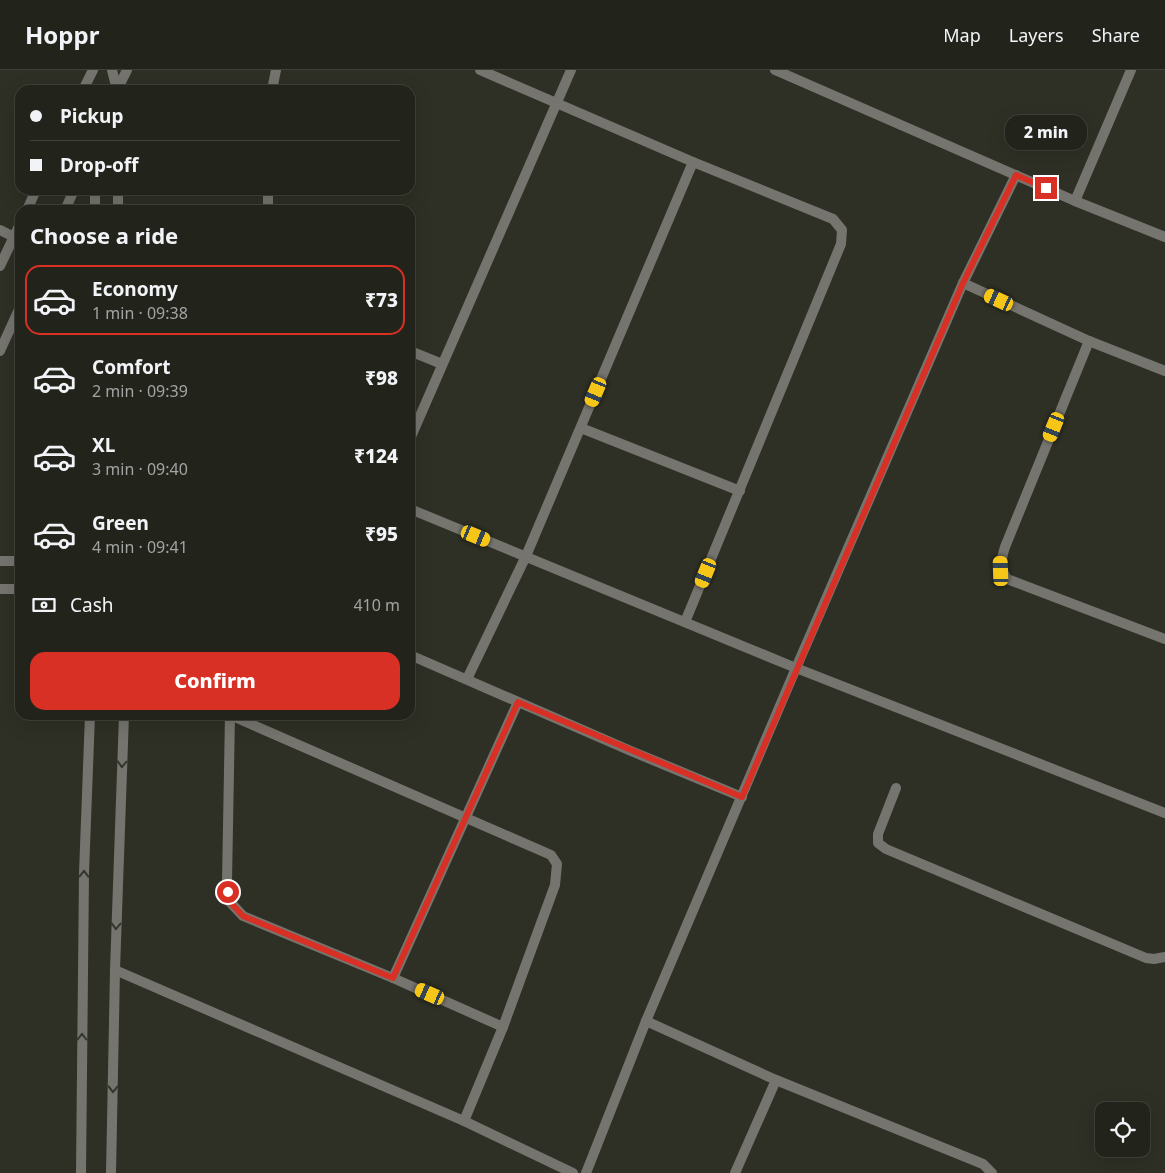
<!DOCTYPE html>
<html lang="en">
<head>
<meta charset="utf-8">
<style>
	body { margin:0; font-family:"Noto Sans",sans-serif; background:#2e3029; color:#f1f3f6; height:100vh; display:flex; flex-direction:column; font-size:19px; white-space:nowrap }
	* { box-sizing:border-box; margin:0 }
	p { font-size:16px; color:#a2a4a3 }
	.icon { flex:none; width:28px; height:28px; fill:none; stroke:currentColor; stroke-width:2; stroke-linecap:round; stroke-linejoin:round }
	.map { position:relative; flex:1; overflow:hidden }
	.side { position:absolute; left:15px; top:135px; width:400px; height:515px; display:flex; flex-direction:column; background:#22241c; border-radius:15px; box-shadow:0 5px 20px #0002,0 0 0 1px #3f413b }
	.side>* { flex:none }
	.top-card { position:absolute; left:15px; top:15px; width:400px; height:110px; border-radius:15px; box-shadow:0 5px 20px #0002,0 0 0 1px #3f413b; display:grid; align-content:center; height:110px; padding:0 15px; background:#22241c }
	.buttons { position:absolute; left:1095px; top:1032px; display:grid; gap:10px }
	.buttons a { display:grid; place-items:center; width:55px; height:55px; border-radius:10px; background:#22241c; box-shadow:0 5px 20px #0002,0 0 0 1px #3f413b; font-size:25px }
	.end { position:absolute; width:22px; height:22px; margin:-11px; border:6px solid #d93025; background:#fff; box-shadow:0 0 0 2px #fff }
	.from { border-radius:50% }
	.bubble { position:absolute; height:35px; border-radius:15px; background:#22241c; box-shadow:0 5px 20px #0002,0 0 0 1px #3f413b; font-size:16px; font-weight:800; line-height:35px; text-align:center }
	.car { position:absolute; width:15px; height:30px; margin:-15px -8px; border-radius:6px; box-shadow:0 0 4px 1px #0007; background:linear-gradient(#f5c518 24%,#345 0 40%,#f5c518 0 76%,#345 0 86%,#f5c518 0) }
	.top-card b { display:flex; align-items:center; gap:18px; height:48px; font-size:19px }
	.top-card b+b { border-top:1px solid #3f413b }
	.top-card i { width:12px; height:12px; background:#f1f3f6 }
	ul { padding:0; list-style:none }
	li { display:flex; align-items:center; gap:15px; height:70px; margin:0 10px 8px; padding:0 5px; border:2px solid transparent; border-radius:15px }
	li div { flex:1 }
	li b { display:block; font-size:19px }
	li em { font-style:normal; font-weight:800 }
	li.on { border-color:#d93025 }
	li>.icon { width:45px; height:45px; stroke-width:1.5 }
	h2 { padding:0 15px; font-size:22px; line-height:60px }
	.pay { display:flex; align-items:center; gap:12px; height:55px; padding:0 15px; font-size:19px }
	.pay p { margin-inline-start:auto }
	.cta { display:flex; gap:10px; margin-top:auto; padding:10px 15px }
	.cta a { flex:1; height:58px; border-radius:15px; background:#d93025; color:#fff; font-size:20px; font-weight:800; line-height:58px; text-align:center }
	header { display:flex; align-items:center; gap:30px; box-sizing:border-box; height:70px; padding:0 25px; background:#22241c; border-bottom:1px solid #3f413b }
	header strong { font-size:24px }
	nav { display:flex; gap:28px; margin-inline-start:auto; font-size:18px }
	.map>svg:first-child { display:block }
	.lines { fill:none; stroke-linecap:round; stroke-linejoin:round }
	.street { stroke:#76746e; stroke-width:10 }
	.oneway { stroke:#34362c }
	.route { stroke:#d93025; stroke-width:6 }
</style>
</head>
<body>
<header>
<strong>Hoppr</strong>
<nav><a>Map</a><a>Layers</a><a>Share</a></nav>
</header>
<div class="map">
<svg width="1165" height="1103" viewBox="0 0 1165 1103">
	<rect width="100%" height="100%" fill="#2e3025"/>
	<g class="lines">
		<!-- street -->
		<g class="street">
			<polyline points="112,0 117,20"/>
			<polyline points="480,0 693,92 833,149 842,160 841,174 685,552"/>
			<polyline points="775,0 1075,131 1165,167"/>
			<polyline points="83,20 93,0"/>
			<polyline points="117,20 127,0"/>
			<polyline points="272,20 276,0"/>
			<polyline points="118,120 118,140"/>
			<polyline points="1075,131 1131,0"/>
			<polyline points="27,140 36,120"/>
			<polyline points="65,140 74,120"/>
			<polyline points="95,140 95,120"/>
			<polyline points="268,140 268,120"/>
			<polyline points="0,160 14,167"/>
			<polyline points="0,196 20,154"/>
			<polyline points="963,213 1089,271 1165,301"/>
			<path d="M1089,271l-84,206c-4,12 -5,21 2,32l158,60"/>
			<polyline points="0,281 20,237"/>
			<polyline points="410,281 442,294"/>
			<polyline points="581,358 740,421"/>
			<polyline points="410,369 571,0"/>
			<polyline points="410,439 796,598 1165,743"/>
			<polyline points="0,491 20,491"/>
			<polyline points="0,519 20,519"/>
			<polyline points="410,585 631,681 742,727"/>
			<polyline points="467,609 526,486 693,92"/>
			<polyline points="230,645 551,785 557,794 555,815 503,957 464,1051"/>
			<polyline points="230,645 227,812 230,832 243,846 393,908 503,957"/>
			<polyline points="896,718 878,764 878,773 886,779 1146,888 1154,889 1165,887"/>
			<polyline points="115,900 464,1051 573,1103"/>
			<polyline points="393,908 518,632"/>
			<polyline points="646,951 776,1010 983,1094 992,1103"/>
			<polyline points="81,1103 84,803 90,645"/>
			<polyline points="111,1103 115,900 124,645"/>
			<polyline points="586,1103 646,951 796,598 963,213 1016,105"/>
			<polyline points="735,1103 776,1010"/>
		</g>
	</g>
	<!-- one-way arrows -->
	<defs><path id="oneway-chevron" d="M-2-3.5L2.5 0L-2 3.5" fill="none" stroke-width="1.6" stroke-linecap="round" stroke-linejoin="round" transform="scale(1.25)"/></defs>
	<g class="oneway">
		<use href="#oneway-chevron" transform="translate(122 694) rotate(92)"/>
		<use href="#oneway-chevron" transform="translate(84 804) rotate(-89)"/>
		<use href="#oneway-chevron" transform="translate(116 856) rotate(92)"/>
		<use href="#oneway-chevron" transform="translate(82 967) rotate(-90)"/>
		<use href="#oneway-chevron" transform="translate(113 1019) rotate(91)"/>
	</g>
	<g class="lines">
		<!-- route -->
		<polyline class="route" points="228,822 230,832 243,846 393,908 518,632 742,727 963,213 1016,105 1046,118"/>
	</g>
</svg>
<div class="buttons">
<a><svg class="icon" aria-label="locate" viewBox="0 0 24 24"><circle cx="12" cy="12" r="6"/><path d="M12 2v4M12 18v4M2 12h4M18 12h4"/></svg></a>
</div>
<i class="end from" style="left:228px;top:822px"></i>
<i class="end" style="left:1046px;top:118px"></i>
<div class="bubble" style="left:1005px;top:45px;width:82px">2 min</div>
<i class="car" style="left:999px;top:230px;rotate:295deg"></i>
<i class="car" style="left:596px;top:322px;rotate:203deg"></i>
<i class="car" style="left:1054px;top:357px;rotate:202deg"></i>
<i class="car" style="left:476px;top:466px;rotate:112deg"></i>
<i class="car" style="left:1001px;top:501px;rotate:358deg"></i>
<i class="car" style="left:706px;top:503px;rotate:202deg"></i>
<i class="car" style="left:430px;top:924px;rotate:294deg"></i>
<div class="top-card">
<b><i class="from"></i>Pickup</b>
<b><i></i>Drop-off</b>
</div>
<section class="side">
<h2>Choose a ride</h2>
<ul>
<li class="on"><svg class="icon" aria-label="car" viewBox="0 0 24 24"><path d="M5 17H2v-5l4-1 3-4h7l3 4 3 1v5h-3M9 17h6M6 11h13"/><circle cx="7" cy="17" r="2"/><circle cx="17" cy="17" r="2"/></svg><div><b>Economy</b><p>1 min · 09:38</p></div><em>₹73</em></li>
<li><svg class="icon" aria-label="car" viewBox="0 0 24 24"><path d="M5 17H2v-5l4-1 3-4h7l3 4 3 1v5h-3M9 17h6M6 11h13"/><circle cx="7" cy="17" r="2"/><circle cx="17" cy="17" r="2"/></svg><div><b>Comfort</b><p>2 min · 09:39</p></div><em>₹98</em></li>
<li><svg class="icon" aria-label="car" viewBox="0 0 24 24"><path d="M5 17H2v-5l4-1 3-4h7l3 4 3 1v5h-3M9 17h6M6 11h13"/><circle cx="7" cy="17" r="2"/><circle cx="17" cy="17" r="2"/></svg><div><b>XL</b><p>3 min · 09:40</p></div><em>₹124</em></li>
<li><svg class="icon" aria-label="car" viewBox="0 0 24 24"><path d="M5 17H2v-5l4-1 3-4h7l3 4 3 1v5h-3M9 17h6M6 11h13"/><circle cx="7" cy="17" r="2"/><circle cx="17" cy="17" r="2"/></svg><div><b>Green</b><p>4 min · 09:41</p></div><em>₹95</em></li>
</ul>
<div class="pay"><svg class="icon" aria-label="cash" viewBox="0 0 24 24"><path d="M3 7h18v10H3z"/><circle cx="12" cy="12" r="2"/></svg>Cash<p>410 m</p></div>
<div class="cta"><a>Confirm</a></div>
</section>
</div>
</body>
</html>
